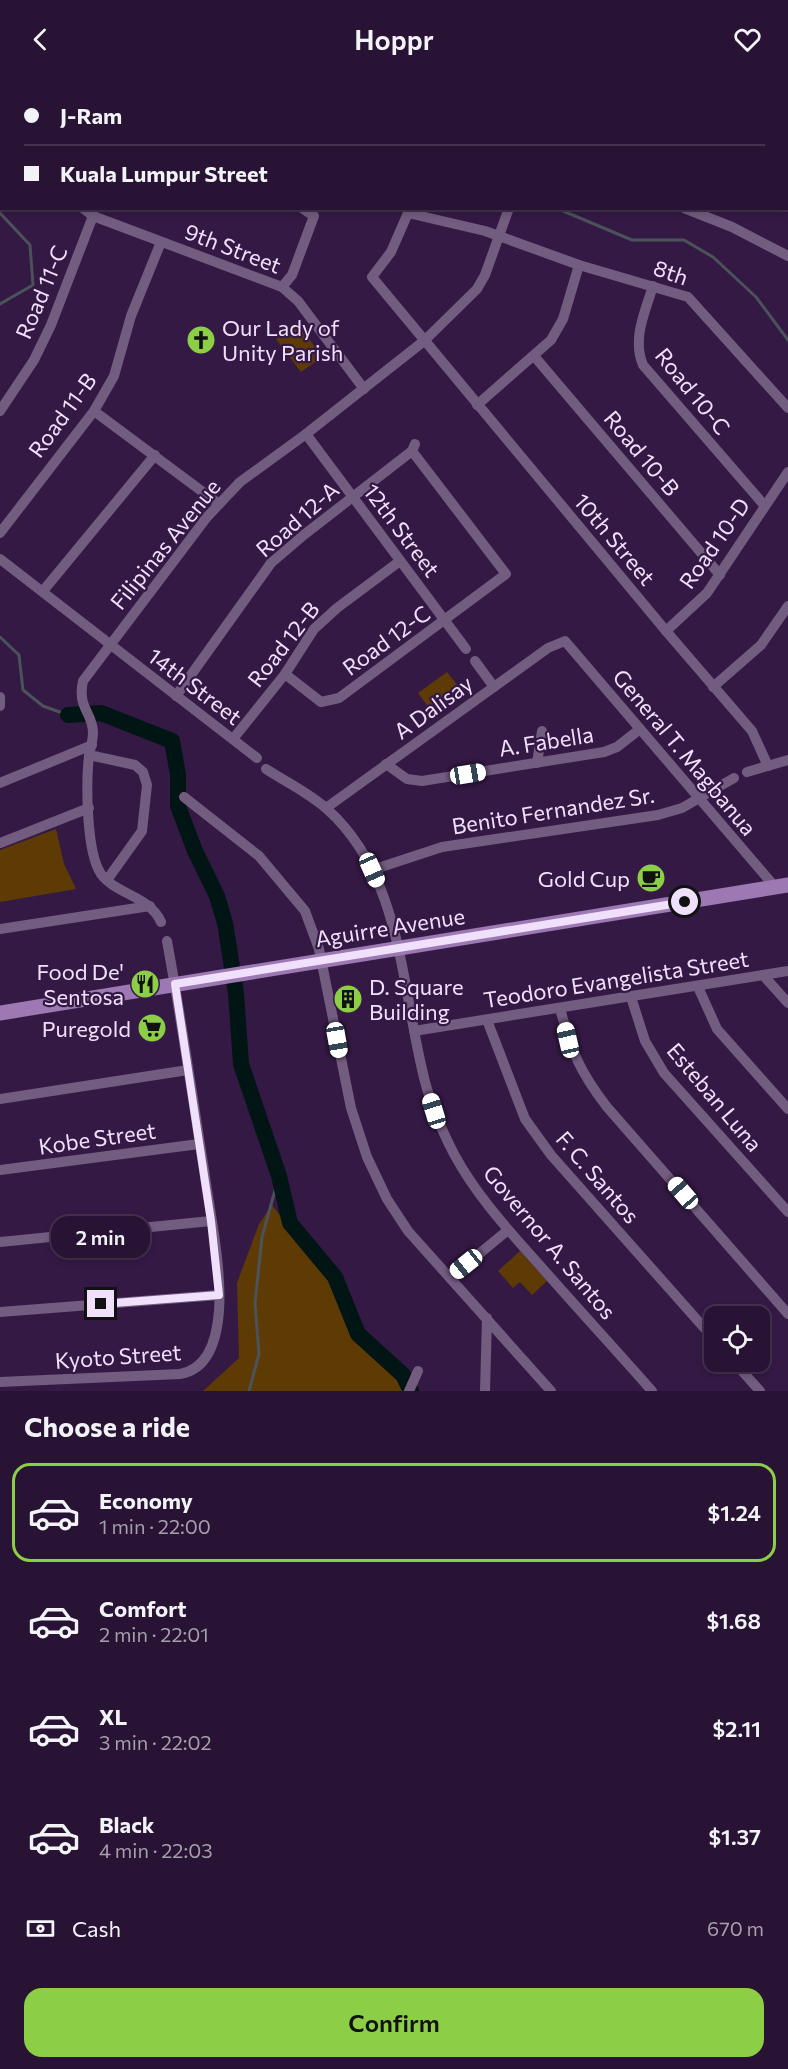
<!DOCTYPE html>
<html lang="en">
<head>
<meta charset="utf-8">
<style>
	body { margin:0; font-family:Commissioner,sans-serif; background:#342040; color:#f1f3f6; height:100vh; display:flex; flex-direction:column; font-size:22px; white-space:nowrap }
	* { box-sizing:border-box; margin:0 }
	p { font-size:20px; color:#a59eac }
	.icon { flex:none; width:33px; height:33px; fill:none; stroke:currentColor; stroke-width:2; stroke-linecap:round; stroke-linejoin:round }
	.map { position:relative; height:1313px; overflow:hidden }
	.sheet { display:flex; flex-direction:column; background:#281334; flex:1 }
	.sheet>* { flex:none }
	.hud { position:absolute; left:0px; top:0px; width:789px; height:132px; box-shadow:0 3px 9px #0003,0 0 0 2px #44324f; display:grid; align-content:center; height:132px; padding:0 24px; background:#281334 }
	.buttons { position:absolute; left:704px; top:1228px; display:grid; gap:12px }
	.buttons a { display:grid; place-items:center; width:66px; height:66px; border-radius:12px; background:#281334; box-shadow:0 3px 9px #0003,0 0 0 2px #44324f; font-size:30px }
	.end { position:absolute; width:27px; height:27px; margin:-14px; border:8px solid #f1e0fc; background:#111; box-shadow:0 0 0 3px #111 }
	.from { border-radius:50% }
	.bubble { position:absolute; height:42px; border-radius:18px; background:#281334; box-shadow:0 3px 9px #0003,0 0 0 2px #44324f; font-size:20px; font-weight:600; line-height:42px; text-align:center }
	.car { position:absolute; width:18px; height:36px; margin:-18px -9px; border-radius:8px; box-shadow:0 0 4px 2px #0007; background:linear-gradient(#fff 24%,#345 0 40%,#fff 0 76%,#345 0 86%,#fff 0) }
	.hud b { display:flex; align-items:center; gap:21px; height:57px; font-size:22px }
	.hud b+b { border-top:2px solid #44324f }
	.hud i { width:15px; height:15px; background:#f1f3f6 }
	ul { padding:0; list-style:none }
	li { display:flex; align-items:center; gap:18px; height:99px; margin:0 12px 9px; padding:0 12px; border:3px solid transparent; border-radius:18px }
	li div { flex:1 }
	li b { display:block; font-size:22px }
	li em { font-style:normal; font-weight:600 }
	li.on { border-color:#8cce45 }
	li>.icon { width:54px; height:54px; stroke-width:1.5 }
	h2 { padding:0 24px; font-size:27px; line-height:72px }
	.pay { display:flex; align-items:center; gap:15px; height:66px; padding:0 24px; font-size:22px }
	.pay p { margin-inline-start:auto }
	.primary-button { display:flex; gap:12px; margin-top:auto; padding:12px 24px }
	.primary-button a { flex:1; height:69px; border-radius:18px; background:#8cce45; color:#111; font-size:24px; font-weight:600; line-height:69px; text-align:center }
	header { display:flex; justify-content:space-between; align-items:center; height:78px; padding:0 24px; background:#281334; font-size:27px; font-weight:600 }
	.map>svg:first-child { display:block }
	.green { fill:#5e3b04 }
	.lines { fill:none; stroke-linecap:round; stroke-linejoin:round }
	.stream { stroke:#4a525a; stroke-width:3 }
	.river { stroke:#021515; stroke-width:16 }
	.street { stroke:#725c80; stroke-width:10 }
	.secondary { stroke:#9c79b2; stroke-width:15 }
	.route { stroke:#f1e0fc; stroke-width:8 }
	.labels { text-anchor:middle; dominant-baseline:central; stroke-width:4.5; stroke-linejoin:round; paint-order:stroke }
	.street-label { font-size:22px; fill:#f1e0fc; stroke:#351945 }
	.poi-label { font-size:22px; fill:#f1e0fc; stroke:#351945; text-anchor:end }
</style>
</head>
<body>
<header><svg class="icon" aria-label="back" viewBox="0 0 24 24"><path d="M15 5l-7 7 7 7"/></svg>Hoppr<svg class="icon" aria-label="heart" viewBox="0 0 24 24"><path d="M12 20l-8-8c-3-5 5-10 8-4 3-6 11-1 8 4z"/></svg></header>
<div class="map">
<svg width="788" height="1313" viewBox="0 0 788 1313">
	<rect width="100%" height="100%" fill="#351945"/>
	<!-- green -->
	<g class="green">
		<polygon points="298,245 322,279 301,294 276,261"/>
		<polygon points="447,594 464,616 435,638 418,615"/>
		<polygon points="56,751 64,786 76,811 0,824 0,772"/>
		<polygon points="272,1127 330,1203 353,1259 403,1297 411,1313 203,1313 239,1280 237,1205 259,1146"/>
		<polygon points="520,1173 547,1203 532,1217 520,1204 513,1210 498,1193"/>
	</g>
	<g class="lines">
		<!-- stream -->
		<g class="stream">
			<polyline points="129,0 132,2"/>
			<polyline points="4,2 5,0"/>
			<polyline points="0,7 2,5"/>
			<polyline points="556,130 632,162 684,162 713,179 756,219 788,262"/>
			<polyline points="0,135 30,167 33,207 0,226"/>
			<polyline points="0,559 19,577 23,612 43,628 68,637"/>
			<polyline points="249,1313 259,1276 255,1225 262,1159 279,1098"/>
		</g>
		<!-- river -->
		<polyline class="river" points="68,637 101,635 172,663 178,697 178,728 195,773 217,818 225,845 236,915 241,986 279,1098 290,1145 335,1199 358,1256 403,1297 411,1313"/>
		<!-- street -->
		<g class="street">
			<polyline points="243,0 245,2"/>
			<polyline points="455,0 461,2"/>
			<polyline points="515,0 519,2"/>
			<polyline points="548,2 549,0"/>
			<polyline points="639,2 639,0"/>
			<polyline points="738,2 738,0"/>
			<polyline points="0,65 2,67"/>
			<polyline points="83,130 93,138 282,209 298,223 364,311"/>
			<polyline points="684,130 732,149 788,178"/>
			<path d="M653,208c-8,26 -21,53 -10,79l121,140"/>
			<polyline points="282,209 292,197 314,138 302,130"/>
			<polyline points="534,278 720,497"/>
			<polyline points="477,327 551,262 563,241 579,187"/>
			<polyline points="0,333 34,282 51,247 93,138"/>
			<polyline points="94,333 219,426"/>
			<polyline points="306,356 466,571"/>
			<polyline points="0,455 94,333 114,298 131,238 161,164"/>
			<polyline points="0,481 257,680"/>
			<polyline points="43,513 155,377"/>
			<polyline points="666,553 707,515 788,394"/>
			<polyline points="475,583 494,609"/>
			<polyline points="285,596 321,624 339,620 506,496 412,373"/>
			<polyline points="713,609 761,567 788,528"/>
			<polyline points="176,618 271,485 305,456 412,373 415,366"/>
			<polyline points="0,619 0,628"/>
			<polyline points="233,661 285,596 314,551 337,530 400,483"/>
			<polyline points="89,677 135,687 143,694 147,707 142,753 107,802"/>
			<polyline points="537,685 542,653"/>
			<polyline points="386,686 407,701 422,703 604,674 617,669 640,651"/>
			<polyline points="768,688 752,653 666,553 372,199 391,174 408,135 485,153 579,187 688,219 788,330"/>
			<path d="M266,691c20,13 43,24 61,40 73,65 74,172 95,260 6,29 18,58 32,85 23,43 57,79 89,115 36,41 73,81 109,122"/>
			<polyline points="747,694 788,682"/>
			<polyline points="0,705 92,667"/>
			<polyline points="184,719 259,778 305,833 319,871 351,1030 367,1079 387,1121 408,1153 551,1313"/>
			<polyline points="326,730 548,570 565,563 775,809"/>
			<polyline points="0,765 89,730"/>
			<polyline points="372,792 442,769 658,737 682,730 734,700"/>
			<path d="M161,844c-11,-26 -46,-28 -60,-48 -15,-22 -15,-92 -12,-118 1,-8 4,-15 4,-23 0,-21 -16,-24 -10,-52l124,-164 33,-35 66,-48 118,-93 53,-52 8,-14 24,-67"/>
			<polyline points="0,851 150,828"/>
			<polyline points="763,897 788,925"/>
			<polyline points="698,909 717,951 788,1031"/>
			<polyline points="631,919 645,963 664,995 788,1134"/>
			<path d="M560,930c11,43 20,64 47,99l181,207"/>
			<polyline points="487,942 525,1041 551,1077 714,1261"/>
			<polyline points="414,953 788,893"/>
			<polyline points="0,1021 188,992"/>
			<polyline points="0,1092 199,1066"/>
			<polyline points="0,1164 211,1143"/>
			<polyline points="451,1199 508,1152"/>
			<polyline points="0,1234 219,1217"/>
			<polyline points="734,1284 760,1313"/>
			<path d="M0,1304l180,-8c30,-5 37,-37 39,-63 3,-44 -9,-97 -15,-141 -12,-76 -23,-153 -37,-229"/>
			<polyline points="409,1313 418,1293"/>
			<polyline points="485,1313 487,1240"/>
		</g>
		<!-- secondary -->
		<polyline class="secondary" points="0,935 788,807"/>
	</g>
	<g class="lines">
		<!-- route -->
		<polyline class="route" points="101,1226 219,1217 211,1143 175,906 685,824"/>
	</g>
	<!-- icons -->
	<defs>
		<g id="church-disc" transform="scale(1.5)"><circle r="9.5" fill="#8cce45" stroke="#351945"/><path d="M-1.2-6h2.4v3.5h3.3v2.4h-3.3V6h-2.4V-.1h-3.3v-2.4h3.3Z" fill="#111"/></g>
		<g id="cafe-disc" transform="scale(1.5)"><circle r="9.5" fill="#8cce45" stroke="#351945"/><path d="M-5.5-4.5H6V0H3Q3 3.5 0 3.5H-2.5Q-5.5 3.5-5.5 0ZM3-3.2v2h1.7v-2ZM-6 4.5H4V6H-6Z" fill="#111"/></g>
		<g id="restaurant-disc" transform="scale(1.5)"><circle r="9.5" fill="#8cce45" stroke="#351945"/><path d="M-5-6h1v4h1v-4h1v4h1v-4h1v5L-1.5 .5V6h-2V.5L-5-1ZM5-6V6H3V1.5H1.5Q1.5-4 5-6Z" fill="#111"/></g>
		<g id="building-disc" transform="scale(1.5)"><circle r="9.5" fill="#8cce45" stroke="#351945"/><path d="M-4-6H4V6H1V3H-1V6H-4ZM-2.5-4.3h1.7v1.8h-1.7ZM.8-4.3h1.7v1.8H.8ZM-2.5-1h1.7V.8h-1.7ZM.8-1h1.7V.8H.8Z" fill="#111"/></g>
		<g id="supermarket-disc" transform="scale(1.5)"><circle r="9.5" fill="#8cce45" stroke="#351945"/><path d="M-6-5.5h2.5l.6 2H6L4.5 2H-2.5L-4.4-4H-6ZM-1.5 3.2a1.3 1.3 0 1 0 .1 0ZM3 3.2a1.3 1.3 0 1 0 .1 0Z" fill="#111"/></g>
	</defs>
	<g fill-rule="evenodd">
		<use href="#church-disc" x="201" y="262"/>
		<use href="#cafe-disc" x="651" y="800"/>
		<use href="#restaurant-disc" x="145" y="906"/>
		<use href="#building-disc" x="348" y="921"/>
		<use href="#supermarket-disc" x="152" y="950"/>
	</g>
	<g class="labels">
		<!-- street labels -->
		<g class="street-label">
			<text transform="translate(233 170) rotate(21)">9th Street</text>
			<text transform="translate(671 194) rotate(19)">8th</text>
			<text transform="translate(41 214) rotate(-67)">Road 11-C</text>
			<text transform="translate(693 313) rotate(51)">Road 10-C</text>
			<text transform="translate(62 337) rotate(-54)">Road 11-B</text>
			<text transform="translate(642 375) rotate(50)">Road 10-B</text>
			<text transform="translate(297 441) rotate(-41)">Road 12-A</text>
			<text transform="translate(402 452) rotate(53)">12th Street</text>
			<text transform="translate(615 461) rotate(50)">10th Street</text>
			<text transform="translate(714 465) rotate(-55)">Road 10-D</text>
			<text transform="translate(165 466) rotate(-51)">Filipinas Avenue</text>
			<text transform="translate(386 562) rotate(-36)">Road 12-C</text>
			<text transform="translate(283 566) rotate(-52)">Road 12-B</text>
			<text transform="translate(195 608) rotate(37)">14th Street</text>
			<text transform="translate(433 629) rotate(-36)">A Dalisay</text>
			<text transform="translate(546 663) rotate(-9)">A. Fabella</text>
			<text transform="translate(685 674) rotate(50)">General T. Magbanua</text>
			<text transform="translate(553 732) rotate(-9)">Benito Fernandez Sr.</text>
			<text transform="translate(390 849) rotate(-9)">Aguirre Avenue</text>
			<text transform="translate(616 901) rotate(-9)">Teodoro Evangelista Street</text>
			<text transform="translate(715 1019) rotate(50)">Esteban Luna</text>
			<text transform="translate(97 1060) rotate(-8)">Kobe Street</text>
			<text transform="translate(598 1099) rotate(49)">F. C. Santos</text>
			<text transform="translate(550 1164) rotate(50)">Governor A. Santos</text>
			<text transform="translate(118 1278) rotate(-4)">Kyoto Street</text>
		</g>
		<!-- poi labels -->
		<g class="poi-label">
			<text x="222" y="249" text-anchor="start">Our Lady of<tspan x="222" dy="25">Unity Parish</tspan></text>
			<text x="630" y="800">Gold Cup</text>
			<text x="124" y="893">Food De'<tspan x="124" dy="25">Sentosa</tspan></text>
			<text x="369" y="908" text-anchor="start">D. Square<tspan x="369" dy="25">Building</tspan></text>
			<text x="131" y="950">Puregold</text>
		</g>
	</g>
</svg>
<div class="buttons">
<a><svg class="icon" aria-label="locate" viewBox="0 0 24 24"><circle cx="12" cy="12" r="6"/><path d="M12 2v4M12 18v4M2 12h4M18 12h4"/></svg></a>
</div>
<i class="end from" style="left:685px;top:824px"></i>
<i class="end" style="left:101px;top:1226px"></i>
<div class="bubble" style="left:51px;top:1138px;width:99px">2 min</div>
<i class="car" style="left:468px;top:696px;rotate:81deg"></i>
<i class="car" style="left:372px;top:792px;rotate:156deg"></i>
<i class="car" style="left:337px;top:962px;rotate:170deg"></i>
<i class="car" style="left:568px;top:962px;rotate:347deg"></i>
<i class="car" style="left:434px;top:1033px;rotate:343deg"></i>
<i class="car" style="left:683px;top:1115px;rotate:319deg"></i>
<i class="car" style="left:466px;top:1186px;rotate:231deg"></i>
<div class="hud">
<b><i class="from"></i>J-Ram</b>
<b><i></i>Kuala Lumpur Street</b>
</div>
</div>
<section class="sheet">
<h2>Choose a ride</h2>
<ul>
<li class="on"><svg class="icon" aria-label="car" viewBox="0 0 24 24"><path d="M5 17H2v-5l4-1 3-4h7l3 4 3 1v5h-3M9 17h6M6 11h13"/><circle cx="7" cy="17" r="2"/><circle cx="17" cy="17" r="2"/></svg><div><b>Economy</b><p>1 min · 22:00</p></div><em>$1.24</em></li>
<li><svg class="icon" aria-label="car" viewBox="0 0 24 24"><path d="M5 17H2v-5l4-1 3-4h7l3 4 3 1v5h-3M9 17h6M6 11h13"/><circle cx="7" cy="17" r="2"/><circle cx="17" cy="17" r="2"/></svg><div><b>Comfort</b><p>2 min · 22:01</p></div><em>$1.68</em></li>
<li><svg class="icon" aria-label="car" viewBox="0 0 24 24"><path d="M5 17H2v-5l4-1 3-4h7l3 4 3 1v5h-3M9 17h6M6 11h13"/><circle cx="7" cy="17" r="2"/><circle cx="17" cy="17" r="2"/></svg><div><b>XL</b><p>3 min · 22:02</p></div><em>$2.11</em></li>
<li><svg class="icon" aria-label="car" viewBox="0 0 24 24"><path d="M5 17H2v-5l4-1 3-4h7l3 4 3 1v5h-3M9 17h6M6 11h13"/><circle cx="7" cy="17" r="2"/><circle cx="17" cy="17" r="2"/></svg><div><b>Black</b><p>4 min · 22:03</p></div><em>$1.37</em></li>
</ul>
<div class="pay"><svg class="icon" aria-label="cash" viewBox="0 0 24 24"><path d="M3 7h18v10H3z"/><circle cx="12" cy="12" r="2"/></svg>Cash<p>670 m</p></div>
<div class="primary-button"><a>Confirm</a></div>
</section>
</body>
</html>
